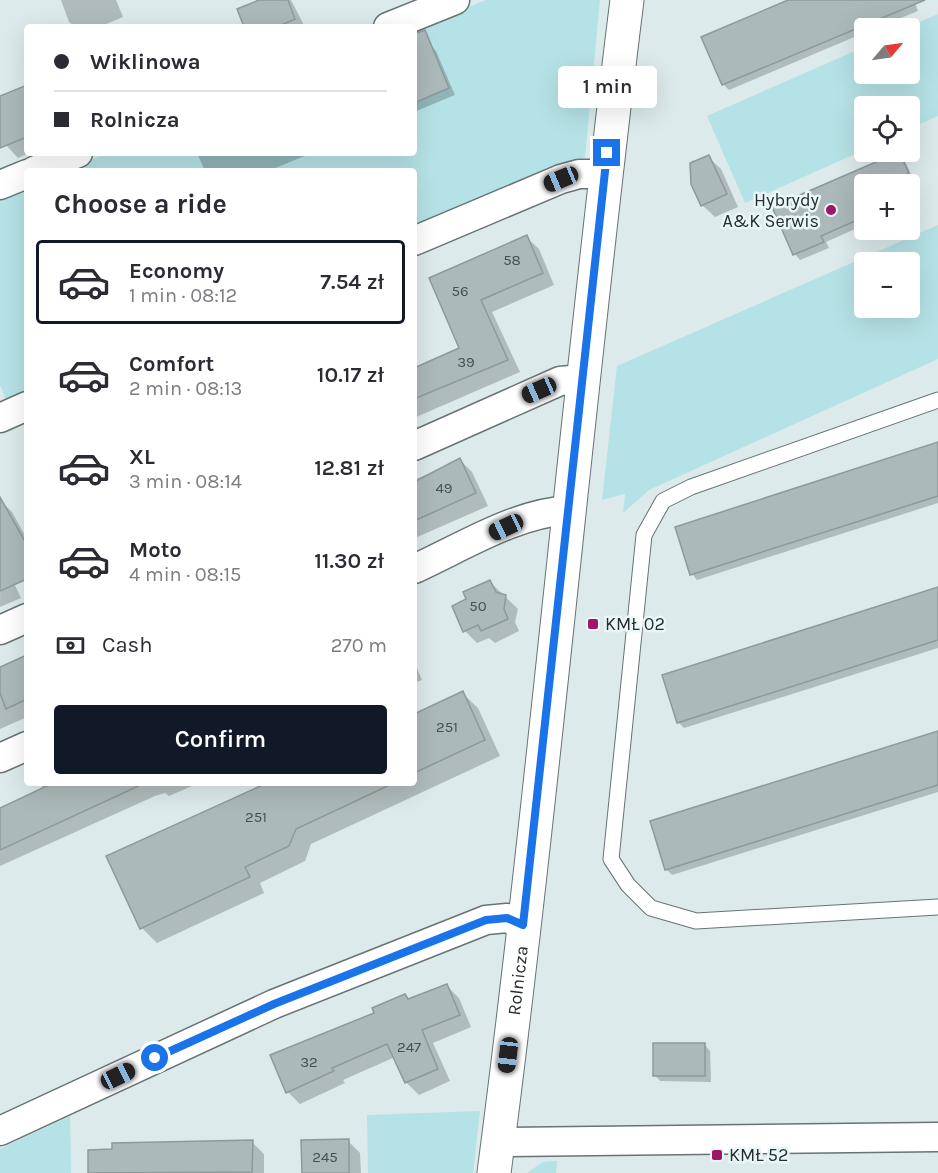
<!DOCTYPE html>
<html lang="en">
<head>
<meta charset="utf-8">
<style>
	body { margin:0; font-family:Karla,sans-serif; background:#f7f7f7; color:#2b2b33; height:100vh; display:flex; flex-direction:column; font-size:22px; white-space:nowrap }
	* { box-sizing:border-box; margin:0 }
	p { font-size:20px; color:#7c7c81 }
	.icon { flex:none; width:33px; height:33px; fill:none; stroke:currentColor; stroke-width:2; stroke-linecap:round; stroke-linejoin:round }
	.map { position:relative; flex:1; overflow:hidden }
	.side { position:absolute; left:24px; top:168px; width:393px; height:618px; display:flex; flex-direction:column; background:#fff; border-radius:6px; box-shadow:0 6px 24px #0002 }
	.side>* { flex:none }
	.top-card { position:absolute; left:24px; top:24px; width:393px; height:132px; border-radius:6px; box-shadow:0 6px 24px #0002; display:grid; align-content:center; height:132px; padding:0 30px; background:#fff }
	.needle { width:39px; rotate:61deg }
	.tools { position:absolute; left:854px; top:18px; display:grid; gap:12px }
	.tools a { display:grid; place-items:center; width:66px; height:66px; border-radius:6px; background:#fff; box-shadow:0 6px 24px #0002; font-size:30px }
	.end { position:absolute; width:27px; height:27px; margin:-14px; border:8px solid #1a73e8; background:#fff; box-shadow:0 0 0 3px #fff }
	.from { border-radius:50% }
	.bubble { position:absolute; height:42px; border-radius:6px; background:#fff; box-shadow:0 6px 24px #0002; font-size:20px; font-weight:600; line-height:42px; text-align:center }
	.car { position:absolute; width:18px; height:36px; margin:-18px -9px; border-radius:8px; box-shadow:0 0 4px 2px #0007; background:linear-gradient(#222 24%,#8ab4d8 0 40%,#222 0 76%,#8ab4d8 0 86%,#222 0) }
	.top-card b { display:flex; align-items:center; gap:21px; height:57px; font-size:22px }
	.top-card b+b { border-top:2px solid #e1e1e2 }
	.top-card i { width:15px; height:15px; background:#2b2b33 }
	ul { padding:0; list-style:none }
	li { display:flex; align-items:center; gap:18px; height:84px; margin:0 12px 9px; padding:0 18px; border:3px solid transparent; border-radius:6px }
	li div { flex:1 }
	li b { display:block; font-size:22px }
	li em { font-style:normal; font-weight:600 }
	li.on { border-color:#111827 }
	li>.icon { width:54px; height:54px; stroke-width:1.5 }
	h2 { padding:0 30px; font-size:27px; line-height:72px }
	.pay { display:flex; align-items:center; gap:15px; height:66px; padding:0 30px; font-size:22px }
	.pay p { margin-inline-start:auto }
	.cta { display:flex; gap:12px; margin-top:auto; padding:12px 30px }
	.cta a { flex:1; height:69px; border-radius:6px; background:#111827; color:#fff; font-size:24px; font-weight:600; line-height:69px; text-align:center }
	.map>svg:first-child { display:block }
	.green { fill:#b5e2e6; fill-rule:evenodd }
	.shadow { fill:#0003 }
	.building { fill:#acb9ba; stroke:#8d9a9b; stroke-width:1.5 }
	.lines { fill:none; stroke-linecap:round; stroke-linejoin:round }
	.service-casing { stroke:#677374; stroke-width:17 }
	.minor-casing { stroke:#677374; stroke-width:31 }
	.tertiary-casing { stroke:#677374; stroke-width:35 }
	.service { stroke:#fff; stroke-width:15 }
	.minor { stroke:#fff; stroke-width:28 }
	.tertiary { stroke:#fff; stroke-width:33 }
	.route { stroke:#1a73e8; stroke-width:8 }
	.poi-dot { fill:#9e1664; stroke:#e9f7f8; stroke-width:2 }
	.labels { text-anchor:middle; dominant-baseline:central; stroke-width:5; stroke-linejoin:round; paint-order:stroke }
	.number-label { font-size:15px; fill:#485050 }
	.poi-label { font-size:18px; fill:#272d2d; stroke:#e9f7f8; text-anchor:start }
	.street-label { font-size:18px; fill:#272d2d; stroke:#e9f7f8 }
</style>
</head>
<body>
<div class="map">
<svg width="938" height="1173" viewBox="0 0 938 1173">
	<rect width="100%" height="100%" fill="#dceaeb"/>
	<!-- green -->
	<g class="green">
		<polygon points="486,0 600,0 585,157 414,229 414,171 63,171 108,153 414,153 414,29"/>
		<polygon points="938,14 938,116 909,129 909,106 864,106 864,150 745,203 707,116 864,47 864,74 909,74 909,28 905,28"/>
		<polygon points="27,186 27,393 7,402 0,385 0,197"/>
		<path d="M938,225v134l-289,131 -26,23 2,-19 -23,6 15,-134zM909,262v46h-45v-46z"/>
		<polygon points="480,1111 473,1173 368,1173 367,1115"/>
		<polygon points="70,1116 71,1173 0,1173 0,1149"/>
		<polygon points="557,1161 556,1173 527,1173 543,1162"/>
	</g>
	<!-- shadow -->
	<g class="shadow">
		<polygon points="61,0 116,0 123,17 99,27 75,27 69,22"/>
		<polygon points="263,0 291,0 305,27 236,27 244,24"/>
		<polygon points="791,0 914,0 918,11 876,28 864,28 864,33 729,90 723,84"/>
		<polygon points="430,44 436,51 455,95 414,112 414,50"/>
		<polygon points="27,86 29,153 18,158 6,145 0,132 0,98"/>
		<polygon points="197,153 312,153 268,171 205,171"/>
		<polygon points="898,153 904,159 913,179 905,184 864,184 864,225 826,242 829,248 800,260 795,254 774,207"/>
		<polygon points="708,157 721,169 738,207 715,217 702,205"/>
		<polygon points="909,193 914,203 909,205"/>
		<polygon points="526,237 539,249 554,285 492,312 520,372 414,418 414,370 461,349 431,279"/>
		<polygon points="938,444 938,503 697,580 692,574"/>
		<polygon points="460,460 472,472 488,506 415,538 414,480"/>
		<polygon points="1,501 12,512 27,539 27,564 9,572 21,598 0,607"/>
		<polygon points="490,582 518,609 515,622 519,631 495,643 489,638 477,643 465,631 469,600"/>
		<polygon points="938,589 938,648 684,728 678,722"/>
		<polygon points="27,654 27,717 0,729 0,667"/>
		<polygon points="414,661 422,680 414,683"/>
		<polygon points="462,693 478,708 500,756 311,844 305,861 260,883 264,893 157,943 142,928 268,783 414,783 414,715"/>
		<polygon points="938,732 938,792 672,875 666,869"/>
		<polygon points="46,783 191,783 192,786 169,796 165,793 155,796 0,866 0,810 43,789 41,785"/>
		<polygon points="447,986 459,998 471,1027 433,1043 450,1081 419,1095 406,1082 395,1057 343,1080 345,1083 300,1104 288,1092 376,1014 405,995 410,1000"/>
		<polygon points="705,1045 710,1051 711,1082 660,1081 655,1075"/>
		<polygon points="348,1141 360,1153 361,1173 303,1173"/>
		<polygon points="252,1142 264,1154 264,1173 192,1173 171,1154 172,1173 90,1173 89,1151"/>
	</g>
	<!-- building -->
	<g class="building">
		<polygon points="259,0 288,0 295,19 277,27 244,27 237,9"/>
		<polygon points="788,0 925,0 722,85 701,37"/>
		<polygon points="425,30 449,88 414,103 414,34"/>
		<polygon points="27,85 27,137 0,148 0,96"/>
		<polygon points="899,152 909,173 900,177 903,184 864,184 864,217 821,236 824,242 793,255 772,207"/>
		<polygon points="709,155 727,194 701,206 691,184 690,163"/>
		<polygon points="527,235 543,273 481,300 508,360 414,399 414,368 459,348 429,278"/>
		<polygon points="938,442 938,496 690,575 675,527"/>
		<polygon points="460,458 476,493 414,521 414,482"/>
		<polygon points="0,497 27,545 27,579 0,591"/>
		<polygon points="490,580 496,592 506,595 504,609 508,619 481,631 478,625 463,632 452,606 466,599 463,592"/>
		<polygon points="938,587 938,640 677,723 662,675"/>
		<polygon points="27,655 27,699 6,709 0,693 0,667"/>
		<polygon points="463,691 485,740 414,773 414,714"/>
		<polygon points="938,731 938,785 665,870 650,821"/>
		<polygon points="53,783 145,783 0,850 0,808"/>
		<polygon points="267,783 394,783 296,829 289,846 245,867 250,877 140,929 106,856"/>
		<polygon points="447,984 460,1015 422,1030 438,1069 405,1083 387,1044 332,1068 334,1071 286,1093 270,1055 374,1013 372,1008 405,994 408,999"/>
		<rect x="653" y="1043" width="52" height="33"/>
		<polygon points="349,1139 349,1173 302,1173 301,1140"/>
		<polygon points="253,1140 252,1172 88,1173 88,1150 112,1149 112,1143"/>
	</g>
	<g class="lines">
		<!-- service casing -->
		<g class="service-casing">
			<polyline id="service" points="938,400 691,487 663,501 644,535 611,859 628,885 651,908 696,921 938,907"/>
		</g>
		<!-- minor casing -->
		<g class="minor-casing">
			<g id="minor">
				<polyline points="388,27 455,0"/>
				<polyline points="34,171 78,153"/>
				<polyline points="0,185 27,174"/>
				<polyline points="414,241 561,179 579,174 604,174"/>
				<polyline points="0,418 27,406"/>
				<polyline points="414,446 560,381 583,379"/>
				<path d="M414,569c49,-22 101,-56 156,-59"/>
				<polyline points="0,630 27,618"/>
				<polyline points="0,758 27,746"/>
				<polyline points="0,1131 274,1004 486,920 507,918 523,925"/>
				<polyline points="498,1142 938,1137"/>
			</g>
		</g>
		<!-- tertiary casing -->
		<g class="tertiary-casing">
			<g id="tertiary">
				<path id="s1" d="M494,1173c51,-390 84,-783 133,-1173"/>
			</g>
		</g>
		<!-- service -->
		<use href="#service" class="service"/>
		<!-- minor -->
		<use href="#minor" class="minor"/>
		<!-- tertiary -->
		<use href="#tertiary" class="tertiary"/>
	</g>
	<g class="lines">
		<!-- route -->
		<polyline class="route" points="155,1058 274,1004 486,920 507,918 523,925 607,153"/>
	</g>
	<!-- markers -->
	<g class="poi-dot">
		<circle cx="831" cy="210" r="6"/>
		<rect x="587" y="618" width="12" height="12" rx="3"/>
		<rect x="711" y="1149" width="12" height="12" rx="3"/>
	</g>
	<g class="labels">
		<!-- number labels -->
		<g class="number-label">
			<text x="512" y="260">58</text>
			<text x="460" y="291">56</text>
			<text x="466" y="362">39</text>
			<text x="444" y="488">49</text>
			<text x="478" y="606">50</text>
			<text x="447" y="727">251</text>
			<text x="256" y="817">251</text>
			<text x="409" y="1047">247</text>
			<text x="309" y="1062">32</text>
			<text x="325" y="1157">245</text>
		</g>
		<!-- poi labels -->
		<g class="poi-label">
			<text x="819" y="200" text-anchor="end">Hybrydy<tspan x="819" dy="21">A&amp;K Serwis</tspan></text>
			<text x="605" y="624">KMŁ 02</text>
			<text x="729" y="1155">KMŁ 52</text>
		</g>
		<!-- street labels -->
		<g class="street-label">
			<text stroke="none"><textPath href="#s1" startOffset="194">Rolnicza</textPath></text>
		</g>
	</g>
</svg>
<div class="tools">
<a><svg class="needle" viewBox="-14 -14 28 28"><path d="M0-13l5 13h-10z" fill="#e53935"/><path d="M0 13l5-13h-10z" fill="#7c7c81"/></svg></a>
<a><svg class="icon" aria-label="locate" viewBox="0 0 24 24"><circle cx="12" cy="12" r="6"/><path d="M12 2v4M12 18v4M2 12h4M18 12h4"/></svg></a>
<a>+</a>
<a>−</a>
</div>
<i class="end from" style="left:155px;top:1058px"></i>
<i class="end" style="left:607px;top:153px"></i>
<div class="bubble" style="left:558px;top:66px;width:99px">1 min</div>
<i class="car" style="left:561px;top:179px;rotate:247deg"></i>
<i class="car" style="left:539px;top:390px;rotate:246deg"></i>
<i class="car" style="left:506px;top:527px;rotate:245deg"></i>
<i class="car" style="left:508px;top:1055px;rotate:187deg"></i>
<i class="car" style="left:118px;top:1076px;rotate:64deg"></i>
<div class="top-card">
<b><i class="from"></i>Wiklinowa</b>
<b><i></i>Rolnicza</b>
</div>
<section class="side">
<h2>Choose a ride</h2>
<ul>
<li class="on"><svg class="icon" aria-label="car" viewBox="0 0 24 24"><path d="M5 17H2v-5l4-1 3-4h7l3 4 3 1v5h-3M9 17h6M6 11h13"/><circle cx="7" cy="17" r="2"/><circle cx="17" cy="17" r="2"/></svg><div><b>Economy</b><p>1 min · 08:12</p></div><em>7.54 zł</em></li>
<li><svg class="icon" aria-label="car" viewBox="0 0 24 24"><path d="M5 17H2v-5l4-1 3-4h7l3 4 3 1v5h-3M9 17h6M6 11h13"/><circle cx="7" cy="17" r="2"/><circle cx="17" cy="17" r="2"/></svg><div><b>Comfort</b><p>2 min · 08:13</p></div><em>10.17 zł</em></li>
<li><svg class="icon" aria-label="car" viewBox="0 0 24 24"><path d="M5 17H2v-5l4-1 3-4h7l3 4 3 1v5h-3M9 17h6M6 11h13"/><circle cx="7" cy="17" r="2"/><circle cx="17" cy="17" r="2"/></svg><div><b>XL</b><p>3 min · 08:14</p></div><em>12.81 zł</em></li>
<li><svg class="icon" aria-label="car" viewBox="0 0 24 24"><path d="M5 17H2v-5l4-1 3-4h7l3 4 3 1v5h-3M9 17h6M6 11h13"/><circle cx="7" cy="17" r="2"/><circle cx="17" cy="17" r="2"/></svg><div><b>Moto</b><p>4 min · 08:15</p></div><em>11.30 zł</em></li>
</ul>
<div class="pay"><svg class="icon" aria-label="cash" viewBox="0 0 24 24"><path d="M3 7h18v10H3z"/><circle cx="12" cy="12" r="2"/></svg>Cash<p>270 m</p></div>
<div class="cta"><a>Confirm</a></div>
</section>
</div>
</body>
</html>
